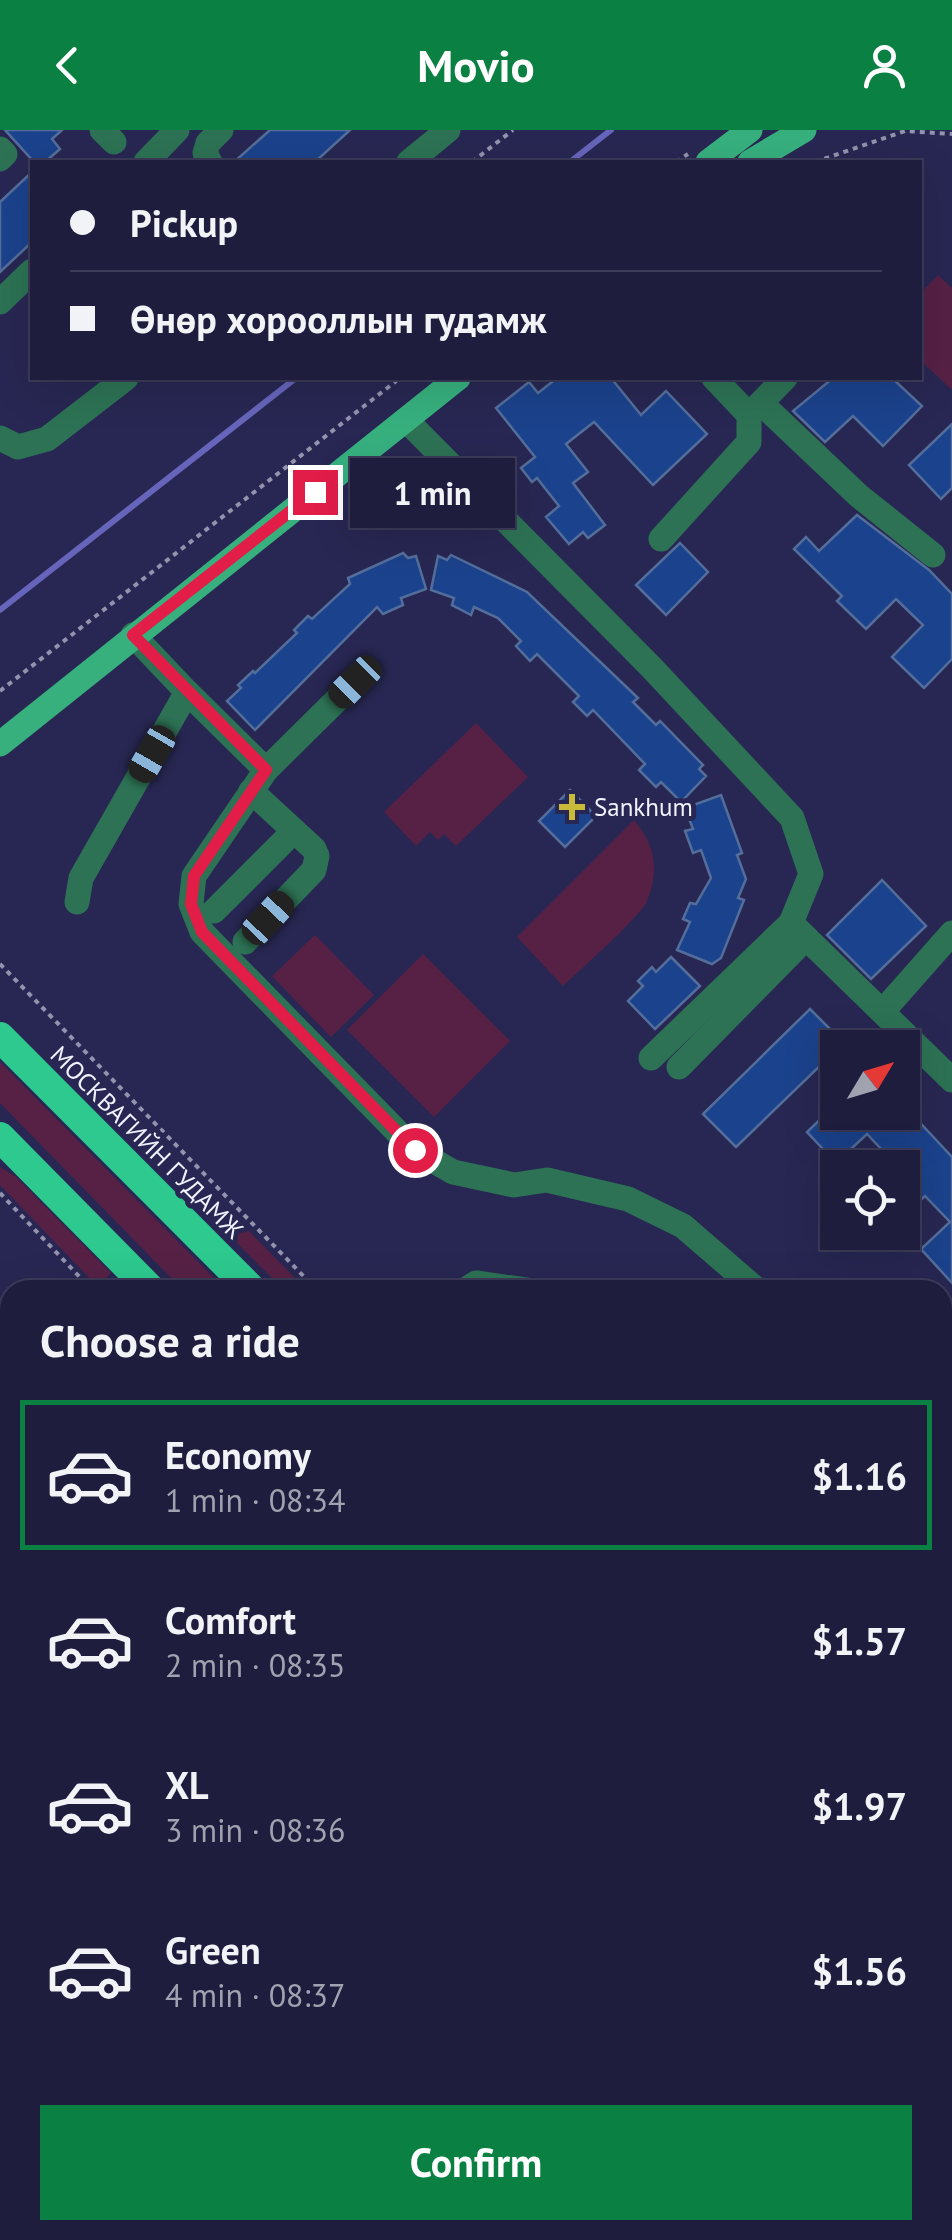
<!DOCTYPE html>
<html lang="en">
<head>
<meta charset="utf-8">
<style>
	body { margin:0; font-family:"PT Sans",sans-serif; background:#2b2a49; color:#f1f3f6; height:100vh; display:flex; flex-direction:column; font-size:38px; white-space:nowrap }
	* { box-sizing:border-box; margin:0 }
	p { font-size:32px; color:#a1a2b0 }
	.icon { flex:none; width:55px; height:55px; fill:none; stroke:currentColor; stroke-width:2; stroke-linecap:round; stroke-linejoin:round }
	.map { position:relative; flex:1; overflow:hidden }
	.panel { position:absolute; left:0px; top:1150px; width:952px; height:960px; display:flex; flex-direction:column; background:#1e1d3e; border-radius:30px 30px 0 0; box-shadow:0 10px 40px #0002,0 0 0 2px #3c3b58 }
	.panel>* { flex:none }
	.hud { position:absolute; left:30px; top:30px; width:892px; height:220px; border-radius:0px; box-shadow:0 10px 40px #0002,0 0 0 2px #3c3b58; display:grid; align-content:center; height:220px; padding:0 40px; background:#1e1d3e }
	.needle { width:65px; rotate:52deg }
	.controls { position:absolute; left:820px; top:900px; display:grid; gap:20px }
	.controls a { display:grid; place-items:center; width:100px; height:100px; border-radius:0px; background:#1e1d3e; box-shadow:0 10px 40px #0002,0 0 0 2px #3c3b58; font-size:50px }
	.end { position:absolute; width:45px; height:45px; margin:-22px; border:12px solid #e11d48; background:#fff; box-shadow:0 0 0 5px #fff }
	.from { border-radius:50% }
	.bubble { position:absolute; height:70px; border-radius:0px; background:#1e1d3e; box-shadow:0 10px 40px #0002,0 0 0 2px #3c3b58; font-size:32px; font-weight:600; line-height:70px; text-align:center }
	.car { position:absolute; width:30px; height:60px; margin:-30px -15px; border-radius:12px; box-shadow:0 0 8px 2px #0007; background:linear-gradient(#222 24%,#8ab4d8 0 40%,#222 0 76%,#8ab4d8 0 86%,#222 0) }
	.hud b { display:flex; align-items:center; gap:35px; height:95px; font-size:38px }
	.hud b+b { border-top:2px solid #3c3b58 }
	.hud i { width:25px; height:25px; background:#f1f3f6 }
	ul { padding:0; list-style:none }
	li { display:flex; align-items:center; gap:30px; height:150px; margin:0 20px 15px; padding:0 20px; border:5px solid transparent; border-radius:0px }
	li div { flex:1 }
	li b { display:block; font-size:38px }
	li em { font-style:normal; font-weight:600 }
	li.on { border-color:#0b8043 }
	li>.icon { width:90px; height:90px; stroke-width:1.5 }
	h2 { padding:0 40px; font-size:45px; line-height:120px }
	.cta { display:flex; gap:20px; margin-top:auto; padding:20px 40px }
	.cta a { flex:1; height:115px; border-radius:0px; background:#0b8043; color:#fff; font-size:40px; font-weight:600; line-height:115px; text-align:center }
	header { display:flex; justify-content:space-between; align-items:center; height:130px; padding:0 40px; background:#0b8043; color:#fff; font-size:45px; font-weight:600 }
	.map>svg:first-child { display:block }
	.green { fill:#562145 }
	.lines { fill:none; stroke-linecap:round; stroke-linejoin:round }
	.stream { stroke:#6665bb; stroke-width:6 }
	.building { fill:#1b428c; stroke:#546e9b; stroke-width:2.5 }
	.path { stroke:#9393ae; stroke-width:4; stroke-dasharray:5 5; stroke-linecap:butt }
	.minor { stroke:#2d7254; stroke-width:25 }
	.major { stroke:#37b07e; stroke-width:25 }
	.highway { stroke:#2dc98e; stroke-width:30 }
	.route { stroke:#e11d48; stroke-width:12 }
	.poi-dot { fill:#caba39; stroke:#282753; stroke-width:4 }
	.labels { text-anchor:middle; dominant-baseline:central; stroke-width:10; stroke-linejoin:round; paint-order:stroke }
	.poi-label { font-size:25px; fill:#f1f2fe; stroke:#282753; text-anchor:start }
	.street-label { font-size:25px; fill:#f1f2fe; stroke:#282753 }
</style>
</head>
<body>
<header><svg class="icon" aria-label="back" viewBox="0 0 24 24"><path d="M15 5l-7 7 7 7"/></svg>Movio<svg class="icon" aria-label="person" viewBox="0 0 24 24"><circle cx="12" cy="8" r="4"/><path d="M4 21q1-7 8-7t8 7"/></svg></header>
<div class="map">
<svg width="952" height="2110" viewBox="0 0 952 2110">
	<rect width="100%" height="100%" fill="#282753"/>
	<!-- green -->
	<g class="green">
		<polygon points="938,145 952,158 952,260 920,230 920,164"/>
		<polygon points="476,593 528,647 456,716 444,704 438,710 430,702 416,716 384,682"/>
		<path d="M634,690c21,25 26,50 13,81 -6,15 -68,70 -84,85l-46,-49z"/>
		<polygon points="315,805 374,865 331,907 272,846"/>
		<polygon points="423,824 510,911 434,987 347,900"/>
		<polygon points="0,932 226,1160 183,1160 0,973"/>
		<polygon points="0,1037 16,1047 111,1143 98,1157 0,1055"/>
		<polygon points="233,1085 307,1160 284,1160 221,1097"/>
	</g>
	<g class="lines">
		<!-- stream -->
		<g class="stream">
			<polyline points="570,32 611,0"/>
			<polyline points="0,480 296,248"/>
		</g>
	</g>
	<!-- building -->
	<g class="building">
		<polygon points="5,0 62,0 52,9 60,19 45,32 34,32"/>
		<polygon points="270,0 350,0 315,32 234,32"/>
		<polygon points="32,42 32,112 0,142 0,72"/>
		<polygon points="557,248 611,248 641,285 666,261 707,304 653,355 594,292 566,314 588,342 573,353 605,395 588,408 583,402 569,414 546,387 559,376 537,348 532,352 521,338 535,327 496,278 529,252 538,263"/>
		<polygon points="833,248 892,248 922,276 883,316 853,286 825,312 793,281"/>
		<polygon points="952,294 952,358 941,369 909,335"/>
		<polygon points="435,343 451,360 423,383 408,365"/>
		<polygon points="857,385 929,440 952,464 952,529 924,558 892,527 923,495 896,469 866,499 837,471 842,466 794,419 806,407 819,421"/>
		<polygon points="680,413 708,442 666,485 636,455"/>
		<polygon points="403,423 408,428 416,426 426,459 401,468 403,475 383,484 377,477 255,600 227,571 241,558 238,555 253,541 255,543 297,503 294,500 308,486 312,489 350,454 348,448"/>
		<polygon points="451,425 527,462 638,568 633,572 656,595 660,591 703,635 699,639 706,646 681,672 661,652 656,657 639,640 645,634 593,580 587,586 573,572 579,566 537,524 530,531 516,516 521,511 498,488 474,477 471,485 452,475 454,468 431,460 438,426 447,430"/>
		<polygon points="570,660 596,686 565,717 539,691"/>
		<polygon points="721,665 742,723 737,725 746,749 738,768 744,770 721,828 712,834 677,820 690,792 683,789 690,773 696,774 711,748 701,720 693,723 685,701 693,699 685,678"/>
		<polygon points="882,750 926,796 871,849 827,805"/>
		<polygon points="671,827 700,856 655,899 628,871 643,856 638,851 652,837 656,842"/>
		<polygon points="810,879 838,907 838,938 828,928 736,1017 703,984"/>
		<polygon points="828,982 910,982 952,1027 952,1153 921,1119 950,1092 925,1066 902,1087 902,1038 899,1038 867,1004 836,1033 807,1002"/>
	</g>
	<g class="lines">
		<!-- path -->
		<g class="path">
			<polyline points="472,32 513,0"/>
			<polyline points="676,32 688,24"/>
			<polyline points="815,32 905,1 952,4"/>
			<polyline points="0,561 400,248"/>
			<polyline points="0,834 317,1160"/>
			<polyline points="0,1063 92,1160"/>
			<polyline points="942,1801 952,1806"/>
			<polyline points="942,1925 952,1916"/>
			<polyline points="942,2018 952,2028"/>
		</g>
		<!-- minor -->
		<g class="minor">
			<polyline points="102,0 114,12"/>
			<polyline points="0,19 5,24 0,29"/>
			<polyline points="146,32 177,0"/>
			<polyline points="210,32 205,23 208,13 221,0"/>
			<polyline points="409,32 448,0"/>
			<polyline points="0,172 32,141"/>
			<polyline points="761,273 859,366 933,425"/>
			<polyline points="750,284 785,248"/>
			<polyline points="406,290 652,538 792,688 811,744 791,793 651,928"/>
			<polyline points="0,308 18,317 47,309 126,248"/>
			<polyline points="661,409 749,312 749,285 714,248"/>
			<polyline points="187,562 266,640 194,746 191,774 202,802 415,1020 453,1042 514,1055 547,1050 628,1069 683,1096 757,1160"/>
			<polyline points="266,640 355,552"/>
			<polyline points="77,772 81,748 187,562 133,505"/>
			<polyline points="214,781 294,701"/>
			<polyline points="791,793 952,950"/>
			<polyline points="245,812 314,740 317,726 314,719 251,661"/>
			<polyline points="883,881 952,803"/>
			<polyline points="679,937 806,808"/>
			<polyline points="465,1160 476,1153 526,1160"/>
			<polyline points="0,1415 10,1428"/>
			<polyline points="942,1415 952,1406"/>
			<polyline points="0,1505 10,1497"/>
			<polyline points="942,1516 952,1508"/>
			<polyline points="0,1800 10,1788"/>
			<polyline points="0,1876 10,1891"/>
			<polyline points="942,2074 952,2084"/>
			<polyline points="62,2100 70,2110"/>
			<polyline points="380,2100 386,2110"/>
			<polyline points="646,2100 655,2110"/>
			<polyline points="797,2108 799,2110"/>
			<polyline points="193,2110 204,2100"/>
			<polyline points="702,2110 708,2100"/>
		</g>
		<!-- major -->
		<g class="major">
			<polyline points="708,32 750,0"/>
			<polyline points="750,32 804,0"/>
			<polyline points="0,614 458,248"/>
		</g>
		<!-- highway -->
		<g class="highway">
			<polyline points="0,907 252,1160"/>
			<polyline points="0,1007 151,1160"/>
			<polyline points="942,1861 952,1871"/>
			<polyline points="942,1963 952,1973"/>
		</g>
	</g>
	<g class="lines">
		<!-- route -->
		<polyline class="route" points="315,362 133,505 266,640 194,746 191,774 202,802 415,1020"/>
	</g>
	<!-- markers -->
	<path class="poi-dot" d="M567 662h10v10h10v10h-10v10h-10v-10h-10v-10h10z"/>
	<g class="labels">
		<!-- poi labels -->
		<g class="poi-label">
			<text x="594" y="677">Sankhum</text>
		</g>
		<!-- street labels -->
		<g class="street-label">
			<text transform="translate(147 1012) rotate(45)">МОСКВАГИЙН ГУДАМЖ</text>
		</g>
	</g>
</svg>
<div class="controls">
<a><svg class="needle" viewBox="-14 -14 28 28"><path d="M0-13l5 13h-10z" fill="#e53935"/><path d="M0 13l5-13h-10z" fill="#a1a2b0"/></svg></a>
<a><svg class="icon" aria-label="locate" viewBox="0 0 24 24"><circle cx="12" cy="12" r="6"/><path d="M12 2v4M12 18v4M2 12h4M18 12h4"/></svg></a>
</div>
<i class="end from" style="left:415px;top:1020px"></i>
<i class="end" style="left:315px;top:362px"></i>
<div class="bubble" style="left:350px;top:328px;width:165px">1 min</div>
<i class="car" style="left:355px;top:552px;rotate:225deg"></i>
<i class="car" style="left:152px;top:624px;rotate:210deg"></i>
<i class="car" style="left:268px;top:788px;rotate:43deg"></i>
<div class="hud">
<b><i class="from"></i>Pickup</b>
<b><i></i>Өнөр хорооллын гудамж</b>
</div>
<section class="panel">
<h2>Choose a ride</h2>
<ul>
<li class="on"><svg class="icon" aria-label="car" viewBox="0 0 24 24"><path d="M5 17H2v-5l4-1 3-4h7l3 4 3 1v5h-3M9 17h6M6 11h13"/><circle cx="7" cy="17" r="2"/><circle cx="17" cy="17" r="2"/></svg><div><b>Economy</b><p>1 min · 08:34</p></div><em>$1.16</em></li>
<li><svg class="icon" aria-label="car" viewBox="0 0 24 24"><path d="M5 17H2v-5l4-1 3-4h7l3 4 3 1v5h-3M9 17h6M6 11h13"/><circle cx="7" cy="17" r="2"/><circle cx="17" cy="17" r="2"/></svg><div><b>Comfort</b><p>2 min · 08:35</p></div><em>$1.57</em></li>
<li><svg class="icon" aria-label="car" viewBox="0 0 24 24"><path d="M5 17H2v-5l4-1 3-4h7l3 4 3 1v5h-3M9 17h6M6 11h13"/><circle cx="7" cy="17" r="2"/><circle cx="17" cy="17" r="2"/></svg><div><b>XL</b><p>3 min · 08:36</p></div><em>$1.97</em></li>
<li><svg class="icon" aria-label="car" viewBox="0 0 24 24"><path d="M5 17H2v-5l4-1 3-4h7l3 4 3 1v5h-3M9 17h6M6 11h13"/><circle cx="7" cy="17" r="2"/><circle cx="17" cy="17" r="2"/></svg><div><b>Green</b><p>4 min · 08:37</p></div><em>$1.56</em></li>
</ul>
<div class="cta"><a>Confirm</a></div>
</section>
</div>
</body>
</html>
